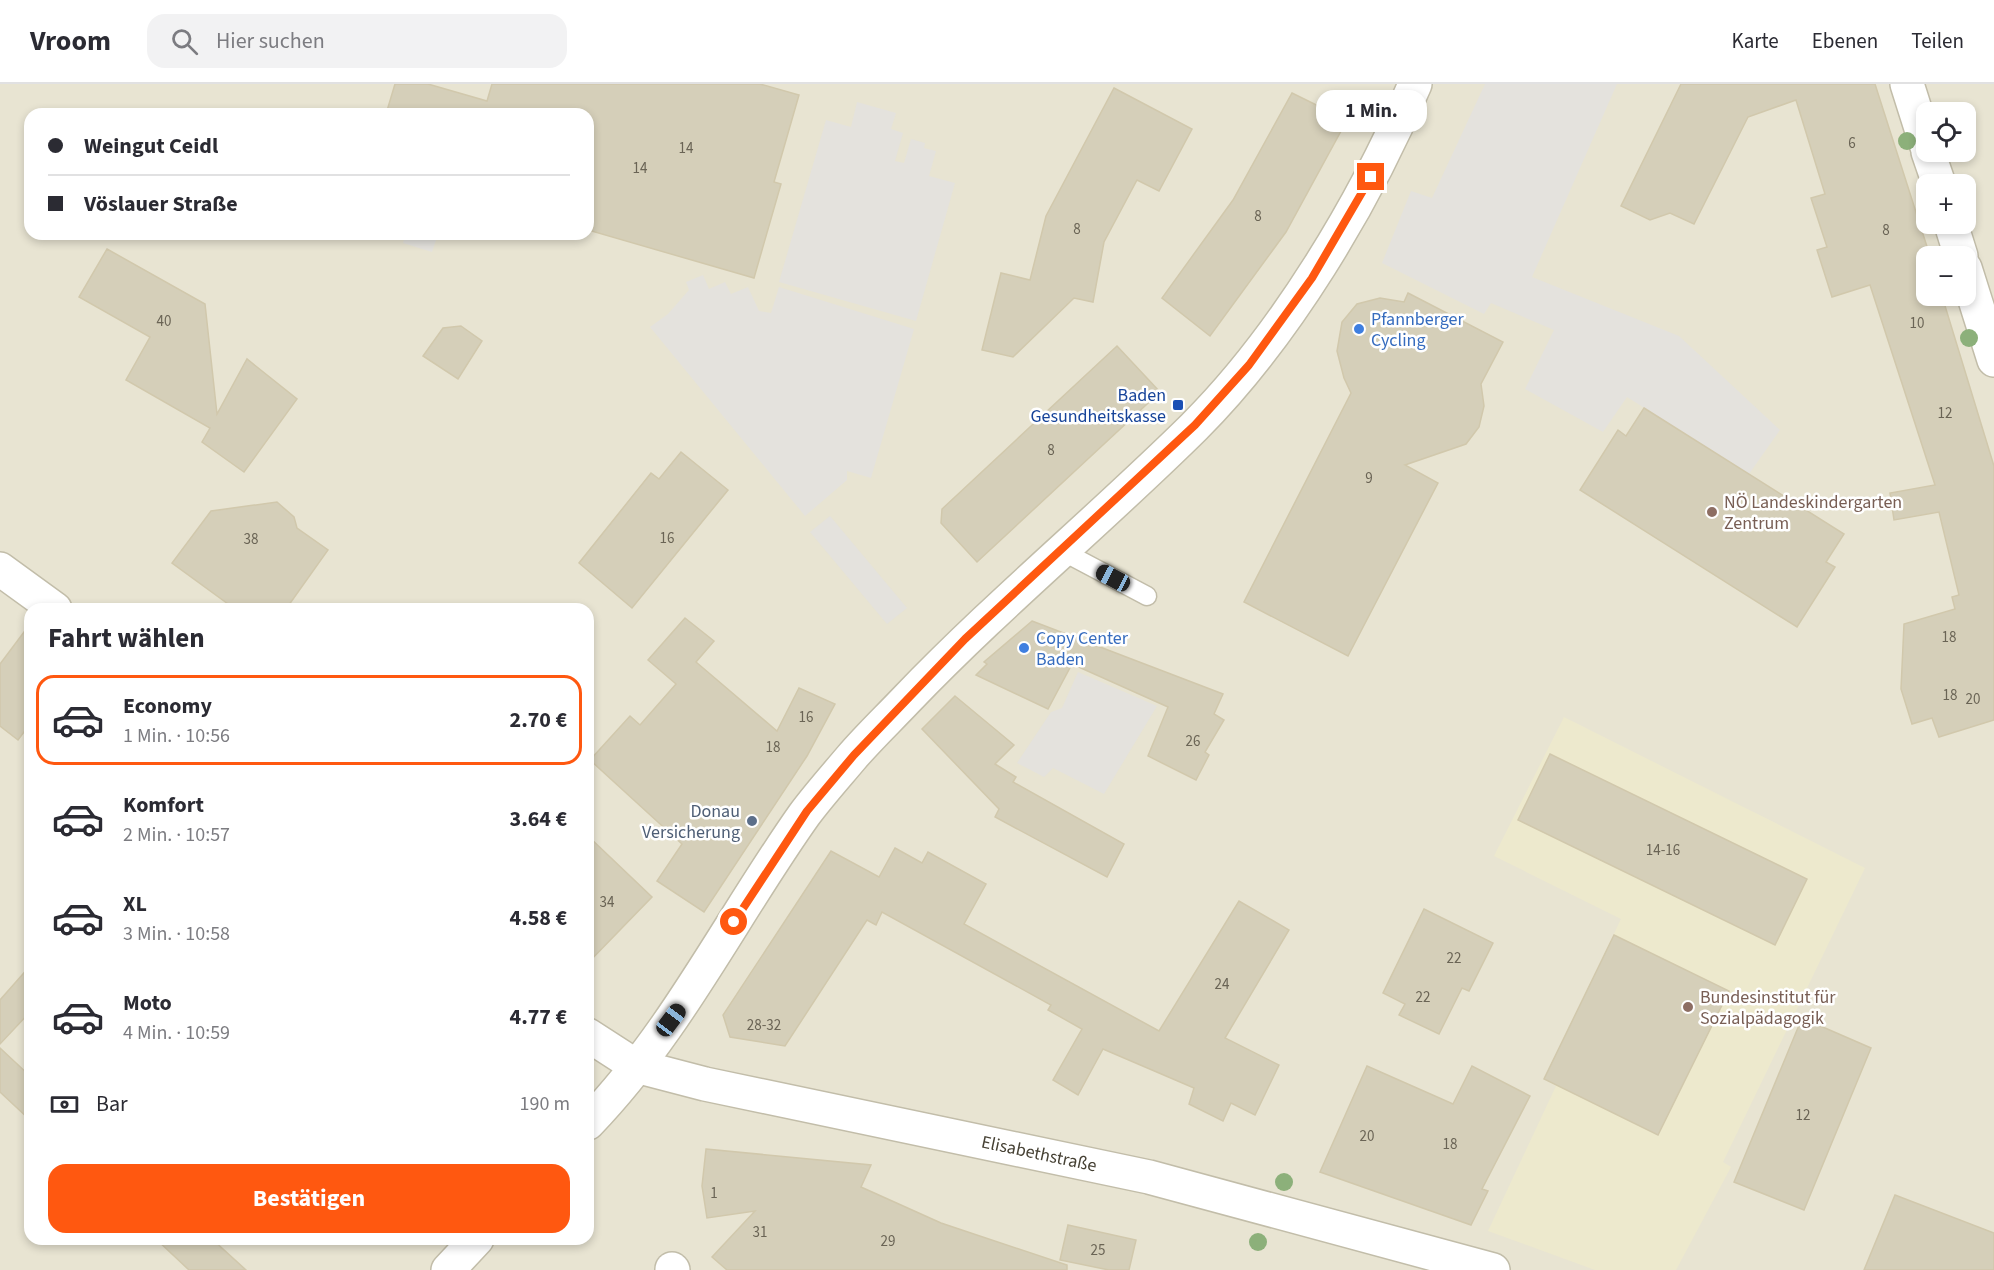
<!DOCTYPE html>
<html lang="de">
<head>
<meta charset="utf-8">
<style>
	body { margin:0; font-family:"Source Sans 3",sans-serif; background:#f2f2f3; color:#2b2b33; height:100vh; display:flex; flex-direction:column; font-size:22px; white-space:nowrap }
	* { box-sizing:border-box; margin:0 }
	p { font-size:20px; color:#7c7c81 }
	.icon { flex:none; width:33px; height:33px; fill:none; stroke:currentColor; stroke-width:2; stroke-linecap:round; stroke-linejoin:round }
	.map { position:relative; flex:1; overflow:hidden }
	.side { position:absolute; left:24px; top:519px; width:570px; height:642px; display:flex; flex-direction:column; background:#fff; border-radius:18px; box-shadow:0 3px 9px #0003 }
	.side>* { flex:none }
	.guide { position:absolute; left:24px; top:24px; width:570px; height:132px; border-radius:18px; box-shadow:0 3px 9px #0003; display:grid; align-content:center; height:132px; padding:0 24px; background:#fff }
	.buttons { position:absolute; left:1916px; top:18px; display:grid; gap:12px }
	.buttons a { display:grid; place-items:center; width:60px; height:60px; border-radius:12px; background:#fff; box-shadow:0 3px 9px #0003; font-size:30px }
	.end { position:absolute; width:27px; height:27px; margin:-14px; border:8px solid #ff5810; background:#fff; box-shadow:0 0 0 3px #fff }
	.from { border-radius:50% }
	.bubble { position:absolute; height:42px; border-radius:18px; background:#fff; box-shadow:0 3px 9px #0003; font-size:20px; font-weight:700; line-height:42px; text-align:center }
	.car { position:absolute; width:18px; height:36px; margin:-18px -9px; border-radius:8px; box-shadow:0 0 4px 2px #0007; background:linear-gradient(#222 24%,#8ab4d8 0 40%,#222 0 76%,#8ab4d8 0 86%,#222 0) }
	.guide b { display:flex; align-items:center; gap:21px; height:57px; font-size:22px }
	.guide b+b { border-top:2px solid #e1e1e2 }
	.guide i { width:15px; height:15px; background:#2b2b33 }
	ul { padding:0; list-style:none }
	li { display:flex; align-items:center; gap:18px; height:90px; margin:0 12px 9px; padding:0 12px; border:3px solid transparent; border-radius:18px }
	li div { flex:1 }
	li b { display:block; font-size:22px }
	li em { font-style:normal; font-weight:700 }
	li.on { border-color:#ff5810 }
	li>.icon { width:54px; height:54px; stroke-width:1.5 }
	h2 { padding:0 24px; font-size:27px; line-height:72px }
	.pay { display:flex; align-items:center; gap:15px; height:66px; padding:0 24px; font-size:22px }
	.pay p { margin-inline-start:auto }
	.action { display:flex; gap:12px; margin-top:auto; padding:12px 24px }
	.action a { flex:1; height:69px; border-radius:18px; background:#ff5810; color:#fff; font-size:24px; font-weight:700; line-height:69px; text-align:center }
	header { display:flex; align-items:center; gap:36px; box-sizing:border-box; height:84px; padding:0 30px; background:#fff; border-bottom:2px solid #e1e1e2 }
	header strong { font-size:28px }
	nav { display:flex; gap:33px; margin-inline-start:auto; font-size:21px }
	.search { width:420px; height:54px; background:#f2f2f3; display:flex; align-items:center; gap:15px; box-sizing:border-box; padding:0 21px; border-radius:18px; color:#7c7c81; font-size:22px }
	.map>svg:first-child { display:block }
	.residential { fill:#e8e4d2; fill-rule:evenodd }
	.education { fill:#ede9cd }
	.parking { fill:#e4e2dd }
	.building { fill:#d5cfb9; stroke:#d1c8ac; stroke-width:1.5 }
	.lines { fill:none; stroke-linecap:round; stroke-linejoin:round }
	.service-casing { stroke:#c2bda9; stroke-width:21 }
	.minor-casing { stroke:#c2bda9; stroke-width:36 }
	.tertiary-casing { stroke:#c2bda9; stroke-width:36 }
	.service { stroke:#fff; stroke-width:18 }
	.minor { stroke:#fff; stroke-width:33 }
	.tertiary { stroke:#fff; stroke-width:33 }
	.tree { fill:#8cb07a }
	.route { stroke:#ff5810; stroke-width:8 }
	.shop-dot { fill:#3f7fe0; stroke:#fff; stroke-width:2 }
	.transit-dot { fill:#1a4fb4; stroke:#fff; stroke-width:2 }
	.education-dot { fill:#8d6e63; stroke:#fff; stroke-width:2 }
	.service-dot { fill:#5c6f8a; stroke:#fff; stroke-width:2 }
	.labels { text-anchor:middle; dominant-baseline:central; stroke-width:5; stroke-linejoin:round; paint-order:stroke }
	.number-label { font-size:15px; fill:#6a6455 }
	.shop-label { font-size:18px; fill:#366cbe; stroke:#fff; text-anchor:start }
	.transit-label { font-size:18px; fill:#164399; stroke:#fff; text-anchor:end }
	.education-label { font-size:18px; fill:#785e54; stroke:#fff; text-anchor:start }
	.service-label { font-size:18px; fill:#4e5e75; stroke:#fff; text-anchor:end }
	.street-label { font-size:18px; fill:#464134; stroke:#fff }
</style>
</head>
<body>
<header>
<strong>Vroom</strong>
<div class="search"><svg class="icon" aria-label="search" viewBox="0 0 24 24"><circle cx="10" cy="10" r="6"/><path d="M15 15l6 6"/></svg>Hier suchen</div>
<nav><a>Karte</a><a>Ebenen</a><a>Teilen</a></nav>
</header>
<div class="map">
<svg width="1994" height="1186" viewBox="0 0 1994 1186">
	<rect width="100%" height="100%" fill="#f3f1e4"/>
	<!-- residential -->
	<path class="residential" d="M0,0h1994v1186h-1994zM1926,28h39v40h-39zM30,30h558v120h-558zM1926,100h39v40h-39zM1926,172h39v40h-39zM30,525h558v630h-558z"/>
	<!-- education -->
	<polygon class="education" points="1564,633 1865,784 1723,1078 1731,1083 1676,1186 1595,1186 1488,1147 1556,1002 1544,995 1621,835 1494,772"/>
	<!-- parking -->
	<g class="parking">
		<polygon points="1485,0 1617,0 1532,193 1679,252 1780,346 1749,390 1627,313 1603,348 1525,305 1554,246 1491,219 1484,230 1382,179 1411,107 1432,114"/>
		<polygon points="857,18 896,29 891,45 903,49 895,77 904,79 911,55 925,59 924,64 936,67 929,92 955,99 916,237 779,198 826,36 851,43"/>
		<polygon points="406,150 438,150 432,168 403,159"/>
		<polygon points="703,191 709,205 725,198 731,210 748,203 759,227 771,229 779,203 914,245 871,394 847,387 847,396 805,432 650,243 668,230 689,206 686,198"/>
		<polygon points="830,432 907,524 887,540 810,448"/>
		<polygon points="1078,588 1157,622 1104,710 1053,684 1044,693 1017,679 1051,628 1062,624"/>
	</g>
	<!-- building -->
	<g class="building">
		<polygon points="395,0 428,0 487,17 492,0 760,0 799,11 774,98 781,100 754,194 588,146 588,30 386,30"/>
		<polygon points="1681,0 1875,0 1930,172 1926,172 1926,212 1942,212 1994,382 1994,636 1939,653 1932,634 1912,640 1901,605 1904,540 1955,525 1952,513 1959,511 1939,428 1894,436 1890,409 1935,401 1870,201 1832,213 1817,166 1827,163 1811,114 1825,110 1796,16 1748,33 1694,140 1670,129 1650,136 1621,122"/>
		<polygon points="1114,4 1192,45 1159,107 1137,96 1104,158 1093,218 1074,214 1013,273 982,266 1001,189 1030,196 1046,132"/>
		<polygon points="1292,9 1347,36 1286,148 1210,252 1162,214 1233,116"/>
		<polygon points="107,165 205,220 217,330 247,275 297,315 244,388 202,358 210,344 126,296 150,253 79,213"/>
		<polygon points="1408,209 1503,258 1481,300 1484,322 1479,343 1466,360 1405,381 1438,399 1348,572 1244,518 1351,309 1344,294 1337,267 1342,238 1357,220 1380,214 1404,218"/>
		<polygon points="461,242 482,257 458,295 423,272 443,244"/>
		<polygon points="1117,262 1160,308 977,478 941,439 942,425"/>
		<polygon points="1644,324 1844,450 1826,478 1835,483 1797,543 1580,406 1618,346 1626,352"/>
		<polygon points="681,368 728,406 632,524 579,479 651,389 659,395"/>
		<polygon points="277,418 294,433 297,444 328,466 286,525 235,525 172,479 211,427"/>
		<polygon points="685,534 714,557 696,578 777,647 799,604 835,620 807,672 704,828 657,797 682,760 590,676 630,632 640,641 676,600 648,576"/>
		<polygon points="1032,537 1223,610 1214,630 1224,636 1205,668 1209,671 1196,696 1148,672 1168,623 1072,580 1048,625 976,591 987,580 984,578"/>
		<polygon points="30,540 30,640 18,656 0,642 0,580"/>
		<polygon points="955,612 1014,661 995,680 1016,693 1013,698 1124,760 1107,793 995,733 999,725 922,645"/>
		<polygon points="1550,670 1807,795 1775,861 1518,736"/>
		<polygon points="588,752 652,813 588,879"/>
		<polygon points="895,764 922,779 928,768 986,800 964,840 1159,947 1239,817 1289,846 1225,954 1279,981 1255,1031 1231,1019 1223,1037 1189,1020 1194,1004 1103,965 1078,1011 1053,996 1082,945 1048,926 1051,921 882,828 876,841 867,836 785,962 730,953 723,931 831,767 879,793"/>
		<polygon points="1424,825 1493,859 1469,907 1462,904 1439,950 1399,931 1405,920 1383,909"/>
		<polygon points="1614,851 1729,907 1658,1051 1544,995"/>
		<polygon points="30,882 30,928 0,960 0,916"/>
		<polygon points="1802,934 1871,964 1804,1126 1734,1098"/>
		<polygon points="0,964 30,992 30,1036 0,1008"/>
		<polygon points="1367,982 1453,1020 1472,982 1530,1012 1482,1105 1488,1107 1471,1141 1320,1088"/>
		<polygon points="706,1065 871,1081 861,1103 941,1139 1067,1181 1067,1186 727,1186 712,1173 755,1127 707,1134 702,1102"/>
		<polygon points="1895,1111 1994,1149 1994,1186 1864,1186"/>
		<polygon points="1068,1141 1136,1156 1129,1186 1109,1186 1060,1176"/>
		<polygon points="156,1155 212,1155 246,1186 189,1186"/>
	</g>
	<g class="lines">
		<!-- service casing -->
		<g class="service-casing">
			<polyline id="service" points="1062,467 1147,512"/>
		</g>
		<!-- minor casing -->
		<g class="minor-casing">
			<g id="minor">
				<polyline points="0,485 55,525"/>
				<polyline points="588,951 636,982 705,1000 1149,1093 1493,1186"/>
				<polyline points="672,1185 673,1186"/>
			</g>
		</g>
		<!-- tertiary casing -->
		<g class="tertiary-casing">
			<g id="tertiary">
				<polyline points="1907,0 1926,60"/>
				<polyline points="1928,68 1939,100"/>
				<polyline points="1951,140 1961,172"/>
				<polyline points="1965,184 1994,276"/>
				<path d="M588,1039c88,-91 143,-205 216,-308 14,-19 31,-38 47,-57 17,-20 37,-39 55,-58 92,-96 194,-180 288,-273 91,-91 171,-225 221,-343"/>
				<polyline points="448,1186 477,1155"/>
			</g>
		</g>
		<!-- service -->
		<use href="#service" class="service"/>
		<!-- minor -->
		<use href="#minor" class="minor"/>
		<!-- tertiary -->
		<use href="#tertiary" class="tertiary"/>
	</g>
	<!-- trees -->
	<g class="tree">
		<circle cx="1907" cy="57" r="9"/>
		<circle cx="1969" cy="254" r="9"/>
		<circle cx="1284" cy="1098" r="9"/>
		<circle cx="1258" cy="1158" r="9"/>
	</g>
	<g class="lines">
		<!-- route -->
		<polyline class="route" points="734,838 807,727 854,671 965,555 1195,341 1249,281 1312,194 1371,93"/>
	</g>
	<!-- markers -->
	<g class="shop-dot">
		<circle cx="1359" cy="245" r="6"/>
		<circle cx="1024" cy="564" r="6"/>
	</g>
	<rect class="transit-dot" x="1172" y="315" width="12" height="12" rx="3"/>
	<g class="education-dot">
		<circle cx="1712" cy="428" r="6"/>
		<circle cx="1688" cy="923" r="6"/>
	</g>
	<circle class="service-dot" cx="752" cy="737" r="6"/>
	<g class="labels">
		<!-- number labels -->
		<g class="number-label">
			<text x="1852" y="59">6</text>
			<text x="686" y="64">14</text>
			<text x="640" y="84">14</text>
			<text x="1258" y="132">8</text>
			<text x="1077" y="145">8</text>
			<text x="1886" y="146">8</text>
			<text x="164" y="237">40</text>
			<text x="1917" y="239">10</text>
			<text x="1945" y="329">12</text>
			<text x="1051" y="366">8</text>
			<text x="1369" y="394">9</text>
			<text x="667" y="454">16</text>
			<text x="251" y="455">38</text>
			<text x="1949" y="553">18</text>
			<text x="1950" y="611">18</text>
			<text x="1973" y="615">20</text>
			<text x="806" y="633">16</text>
			<text x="1193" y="657">26</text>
			<text x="773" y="663">18</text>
			<text x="1663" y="766">14-16</text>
			<text x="607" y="818">34</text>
			<text x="1454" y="874">22</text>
			<text x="1222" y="900">24</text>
			<text x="1423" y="913">22</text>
			<text x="764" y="941">28-32</text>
			<text x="1803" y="1031">12</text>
			<text x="1367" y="1052">20</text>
			<text x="1450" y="1060">18</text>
			<text x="714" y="1109">1</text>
			<text x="760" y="1148">31</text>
			<text x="888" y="1157">29</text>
			<text x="1098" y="1166">25</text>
		</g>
		<!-- shop labels -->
		<g class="shop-label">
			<text x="1371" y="235">Pfannberger<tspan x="1371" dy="21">Cycling</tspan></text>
			<text x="1036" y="554">Copy Center<tspan x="1036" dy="21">Baden</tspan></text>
		</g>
		<!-- transit labels -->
		<g class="transit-label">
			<text x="1166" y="311">Baden<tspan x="1166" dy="21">Gesundheitskasse</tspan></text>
		</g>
		<!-- education labels -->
		<g class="education-label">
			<text x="1724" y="418">NÖ Landeskindergarten<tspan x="1724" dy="21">Zentrum</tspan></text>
			<text x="1700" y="913">Bundesinstitut für<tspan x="1700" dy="21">Sozialpädagogik</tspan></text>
		</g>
		<!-- service labels -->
		<g class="service-label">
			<text x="740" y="727">Donau<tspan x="740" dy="21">Versicherung</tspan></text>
		</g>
		<!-- street labels -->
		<g class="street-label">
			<text transform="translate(1039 1070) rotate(12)">Elisabethstraße</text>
		</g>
	</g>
</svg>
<div class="buttons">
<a><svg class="icon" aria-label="locate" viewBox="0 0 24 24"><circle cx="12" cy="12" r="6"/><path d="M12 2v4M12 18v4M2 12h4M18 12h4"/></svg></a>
<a>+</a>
<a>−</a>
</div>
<i class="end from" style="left:734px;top:838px"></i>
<i class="end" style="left:1371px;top:93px"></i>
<div class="bubble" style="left:1316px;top:6px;width:111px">1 Min.</div>
<i class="car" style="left:1113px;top:494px;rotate:298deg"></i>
<i class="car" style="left:671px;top:936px;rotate:37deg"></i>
<div class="guide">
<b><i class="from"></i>Weingut Ceidl</b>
<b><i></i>Vöslauer Straße</b>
</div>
<section class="side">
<h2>Fahrt wählen</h2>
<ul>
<li class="on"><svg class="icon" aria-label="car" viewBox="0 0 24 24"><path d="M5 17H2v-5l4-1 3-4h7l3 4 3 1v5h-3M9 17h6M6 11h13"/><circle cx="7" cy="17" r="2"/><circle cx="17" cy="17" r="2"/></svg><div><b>Economy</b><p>1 Min. · 10:56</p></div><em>2.70 €</em></li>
<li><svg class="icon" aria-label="car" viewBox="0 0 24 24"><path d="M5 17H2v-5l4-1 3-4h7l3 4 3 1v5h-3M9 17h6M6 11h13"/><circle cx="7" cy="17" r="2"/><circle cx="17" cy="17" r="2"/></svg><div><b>Komfort</b><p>2 Min. · 10:57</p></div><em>3.64 €</em></li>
<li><svg class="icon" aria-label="car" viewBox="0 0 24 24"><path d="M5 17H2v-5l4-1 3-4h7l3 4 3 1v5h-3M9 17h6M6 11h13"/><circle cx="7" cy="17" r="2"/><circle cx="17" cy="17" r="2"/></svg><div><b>XL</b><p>3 Min. · 10:58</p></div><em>4.58 €</em></li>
<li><svg class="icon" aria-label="car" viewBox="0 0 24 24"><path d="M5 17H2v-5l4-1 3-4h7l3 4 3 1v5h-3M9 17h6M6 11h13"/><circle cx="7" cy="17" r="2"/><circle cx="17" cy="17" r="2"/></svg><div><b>Moto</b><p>4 Min. · 10:59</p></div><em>4.77 €</em></li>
</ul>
<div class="pay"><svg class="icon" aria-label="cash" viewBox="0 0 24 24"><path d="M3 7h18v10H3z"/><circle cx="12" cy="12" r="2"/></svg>Bar<p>190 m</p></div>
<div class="action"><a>Bestätigen</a></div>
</section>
</div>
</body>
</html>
